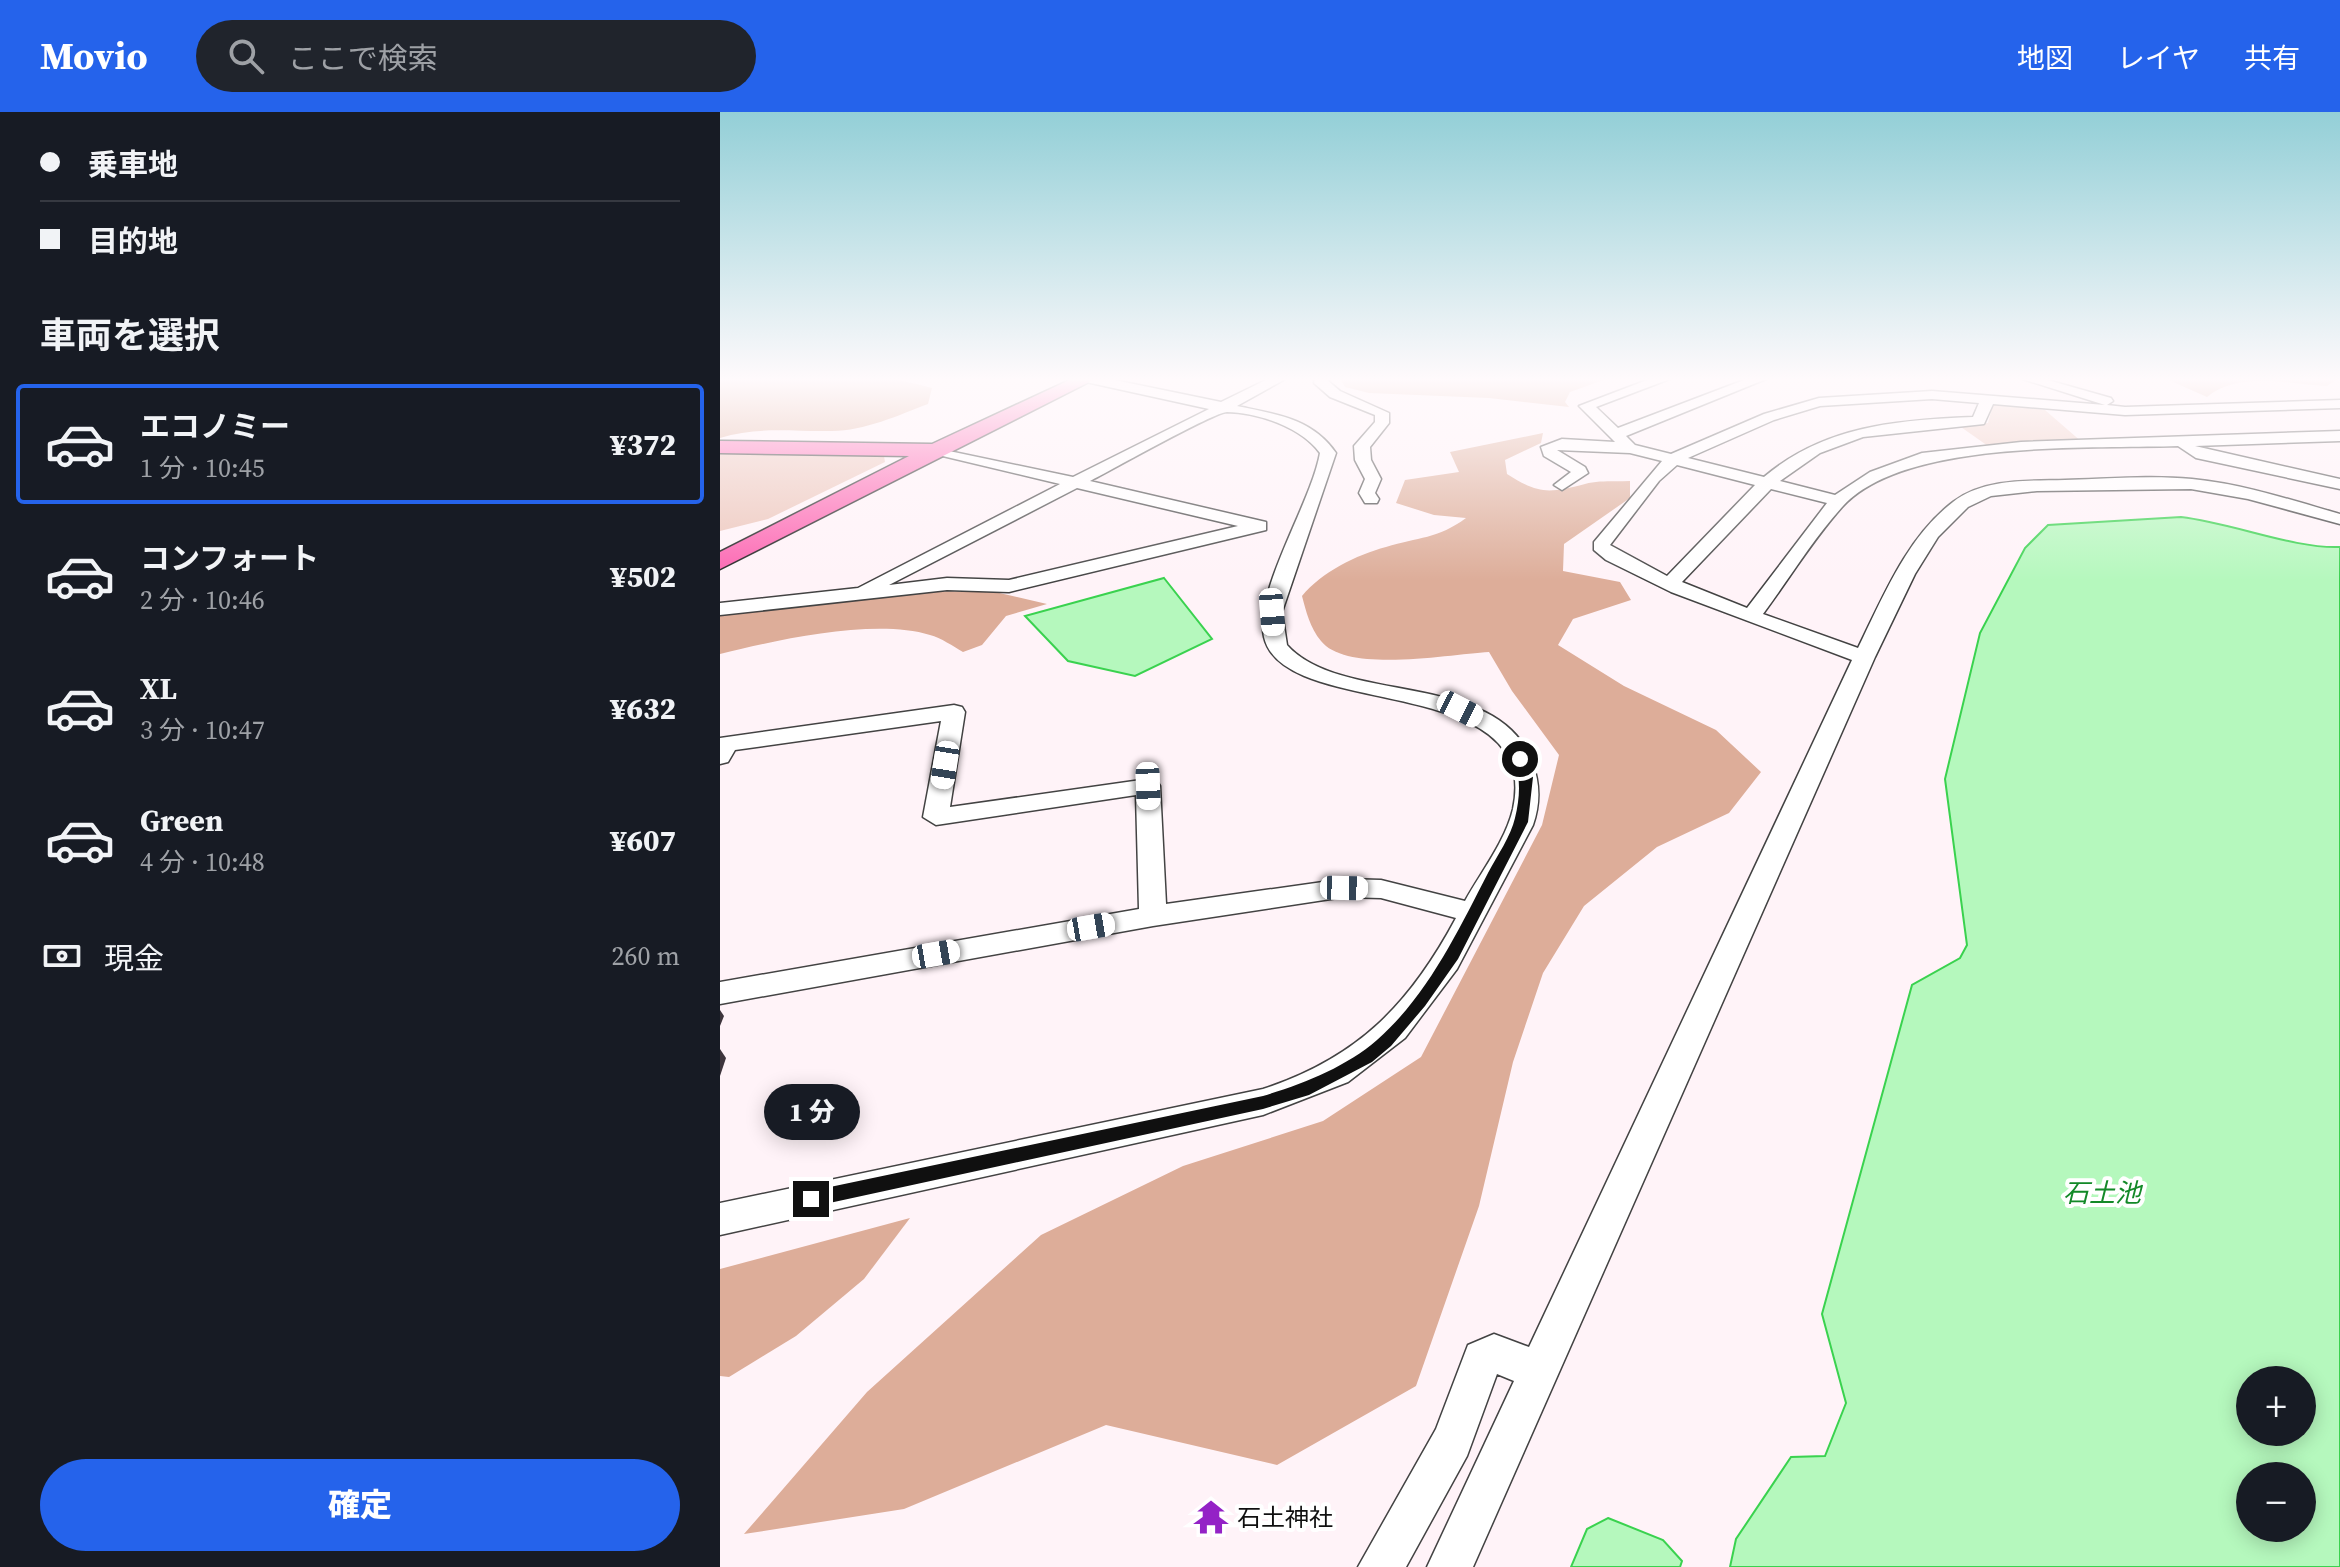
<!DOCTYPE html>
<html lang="ja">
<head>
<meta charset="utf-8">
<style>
	body { margin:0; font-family:"Source Serif 4","Noto Sans JP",serif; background:#20242c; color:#f1f3f6; height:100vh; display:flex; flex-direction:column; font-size:30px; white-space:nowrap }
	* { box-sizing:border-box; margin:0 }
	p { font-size:26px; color:#9ea1a6 }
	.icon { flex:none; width:44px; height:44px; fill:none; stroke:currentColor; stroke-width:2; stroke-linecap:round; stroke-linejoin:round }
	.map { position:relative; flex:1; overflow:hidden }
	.details { display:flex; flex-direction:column; background:#171b24; width:720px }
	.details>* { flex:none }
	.banner { display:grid; align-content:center; height:176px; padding:0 40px; background:#171b24 }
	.fabs { position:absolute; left:1516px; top:1254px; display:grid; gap:16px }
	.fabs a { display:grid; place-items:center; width:80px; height:80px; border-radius:50%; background:#171b24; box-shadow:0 4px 20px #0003; font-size:40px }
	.end { position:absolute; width:36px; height:36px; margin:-18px; border:10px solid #101010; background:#fff; box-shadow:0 0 0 4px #fff }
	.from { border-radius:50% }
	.bubble { position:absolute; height:56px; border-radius:28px; background:#171b24; box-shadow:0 4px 20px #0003; font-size:26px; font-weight:800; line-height:56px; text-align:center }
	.car { position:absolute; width:24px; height:48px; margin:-24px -12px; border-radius:10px; box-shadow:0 0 6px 2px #0007; background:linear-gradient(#fff 24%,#345 0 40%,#fff 0 76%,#345 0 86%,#fff 0) }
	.banner b { display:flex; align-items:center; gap:28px; height:76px; font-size:30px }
	.banner b+b { border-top:2px solid #363941 }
	.banner i { width:20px; height:20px; background:#f1f3f6 }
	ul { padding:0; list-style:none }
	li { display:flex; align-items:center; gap:24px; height:120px; margin:0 16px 12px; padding:0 24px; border:4px solid transparent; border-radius:8px }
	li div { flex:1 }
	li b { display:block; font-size:30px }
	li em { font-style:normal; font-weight:800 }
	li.on { border-color:#2563eb }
	li>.icon { width:72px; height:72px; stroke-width:1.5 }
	h2 { padding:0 40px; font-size:36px; line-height:96px }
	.pay { display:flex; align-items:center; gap:20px; height:88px; padding:0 40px; font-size:30px }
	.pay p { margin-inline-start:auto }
	.button { display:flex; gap:16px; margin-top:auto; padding:16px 40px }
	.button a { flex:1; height:92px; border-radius:48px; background:#2563eb; color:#fff; font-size:32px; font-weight:800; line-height:92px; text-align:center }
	header { display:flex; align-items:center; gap:48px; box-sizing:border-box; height:112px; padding:0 40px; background:#2563eb; color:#fff }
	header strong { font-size:38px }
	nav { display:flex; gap:44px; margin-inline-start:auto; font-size:28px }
	.search { width:560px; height:72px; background:#20242c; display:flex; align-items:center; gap:20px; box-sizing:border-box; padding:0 28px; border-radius:44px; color:#9ea1a6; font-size:30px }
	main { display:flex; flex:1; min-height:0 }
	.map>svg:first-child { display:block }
	.green { fill:#ecc5ba }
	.forest { fill:#ddad99 }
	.water { fill:#b5f8bd; stroke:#3ad24f; stroke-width:2; fill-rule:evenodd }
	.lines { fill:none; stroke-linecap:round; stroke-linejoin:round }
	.minor-casing { stroke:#434343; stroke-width:3 }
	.major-casing { stroke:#212121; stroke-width:3 }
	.minor { fill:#fff; fill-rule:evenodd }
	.major { fill:#fc65b1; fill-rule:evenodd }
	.shaded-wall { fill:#3e353d }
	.route { fill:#101010 }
	.labels { text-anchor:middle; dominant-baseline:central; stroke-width:8; stroke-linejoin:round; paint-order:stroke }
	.near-poi-label { font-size:24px; fill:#101010; stroke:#fff; text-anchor:start }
	.near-water-label { font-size:26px; font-style:italic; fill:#138928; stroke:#fff }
</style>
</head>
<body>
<header>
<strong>Movio</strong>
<div class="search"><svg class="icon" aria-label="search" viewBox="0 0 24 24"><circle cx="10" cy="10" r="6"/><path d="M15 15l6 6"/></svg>ここで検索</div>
<nav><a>地図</a><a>レイヤ</a><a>共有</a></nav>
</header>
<main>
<section class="details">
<div class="banner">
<b><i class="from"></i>乗車地</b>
<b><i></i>目的地</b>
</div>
<h2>車両を選択</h2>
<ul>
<li class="on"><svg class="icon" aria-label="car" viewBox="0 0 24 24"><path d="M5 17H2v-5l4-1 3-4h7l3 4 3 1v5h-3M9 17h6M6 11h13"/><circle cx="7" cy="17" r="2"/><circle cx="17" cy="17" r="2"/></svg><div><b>エコノミー</b><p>1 分 · 10:45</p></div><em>¥372</em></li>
<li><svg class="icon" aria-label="car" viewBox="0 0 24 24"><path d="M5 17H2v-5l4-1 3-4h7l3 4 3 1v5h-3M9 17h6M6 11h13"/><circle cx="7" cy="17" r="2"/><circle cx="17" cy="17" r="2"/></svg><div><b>コンフォート</b><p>2 分 · 10:46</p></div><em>¥502</em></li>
<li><svg class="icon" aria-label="car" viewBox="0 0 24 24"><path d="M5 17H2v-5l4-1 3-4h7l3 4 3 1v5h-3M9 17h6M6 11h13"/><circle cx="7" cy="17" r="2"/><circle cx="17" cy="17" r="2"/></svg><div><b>XL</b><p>3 分 · 10:47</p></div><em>¥632</em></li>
<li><svg class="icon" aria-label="car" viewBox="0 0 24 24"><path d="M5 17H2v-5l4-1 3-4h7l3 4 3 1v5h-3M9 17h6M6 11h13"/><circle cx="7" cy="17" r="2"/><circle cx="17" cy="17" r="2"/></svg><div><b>Green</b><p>4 分 · 10:48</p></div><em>¥607</em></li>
</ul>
<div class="pay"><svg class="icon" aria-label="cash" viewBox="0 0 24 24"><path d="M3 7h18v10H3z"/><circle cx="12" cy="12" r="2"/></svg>現金<p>260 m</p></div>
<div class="button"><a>確定</a></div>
</section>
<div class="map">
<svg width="1620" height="1455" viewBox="0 0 1620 1455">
	<rect width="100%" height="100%" fill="#fff3f8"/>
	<!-- green -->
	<g class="green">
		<polygon points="1273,292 1325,298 1363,331 1268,334 1238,313 1268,311"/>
		<polygon points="25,340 154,342 164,344 165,350 48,407 0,419 0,342"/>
	</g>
	<!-- forest -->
	<g class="forest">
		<path d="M0,265c69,0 145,-9 212,11l-4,16c-29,11 -64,27 -96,27 -38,1 -75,-5 -112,7z"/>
		<polygon points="619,265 892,265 850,280 845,290 849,295 769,286 649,281 625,275"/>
		<path d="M1442,265h178l-13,9c-37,-2 -90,-15 -120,11z"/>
		<path d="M823,321l-2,10 -36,17 2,14c33,21 42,19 78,10 14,-4 31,-2 45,-3v17l-66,46 -1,27 57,11 11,18 -58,19 -15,26 66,41 92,44 45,42 -32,41 -72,34 -73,59 -41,67 -30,89 -34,144 -63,180 -139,79 -171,-40 -202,84 -160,25 123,-142 174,-157 142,-69 140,-45 98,-64 121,-232 17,-70 -47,-64 -23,-39c-39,2 -142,22 -168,-11 -11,-13 -15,-30 -19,-45 20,-24 54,-41 84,-49 32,-10 52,-8 80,-29l-32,-3 -38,-12 9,-23 54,-8 -9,-20z"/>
		<path d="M211,479l64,1 52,12 -41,12 -24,29 -19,7c-10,-6 -22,-14 -33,-17 -56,-17 -153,5 -210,19v-41z"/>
		<polygon points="190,1106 144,1167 76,1224 9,1265 0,1264 0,1157"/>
	</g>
	<!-- water -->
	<g class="water">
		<path d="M1461,405c52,6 113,32 159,30v1020h-610l6,-28 55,-82 34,-1 21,-53 -24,-89 90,-329 48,-27 7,-13 -22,-166 35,-146 45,-85 23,-23zM1582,1268v52h-52v-52zM1582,1364v52h-52v-52z"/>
		<polygon points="444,466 492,527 415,564 348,549 305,504"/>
		<polygon points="888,1406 943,1428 962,1449 960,1455 851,1455 867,1417"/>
	</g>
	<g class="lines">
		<!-- minor casing -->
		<g class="minor-casing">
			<g id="minor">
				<path d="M360,265h20l121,25 51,-25h17l-52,29c38,8 75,12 99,47l-54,159 5,33c53,60 208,25 244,114 9,22 10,43 2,66l-76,144 -52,69 -57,44 -85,33 -543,120v-32l543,-114c95,-31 147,-85 193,-171l-75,-20 -37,-1 -191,29 -433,78v-22l419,-73 -3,-114 -200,30 -13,-8 18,-96 -206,29 -7,12 -8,2v-26l234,-33 8,2 3,5 -15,95 198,-28 9,2 3,5 6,118 178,-25 37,1 84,21c16,-29 40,-59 48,-92 30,-140 -230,-87 -249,-172 -10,-47 47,-133 56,-184 -19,-26 -61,-40 -93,-41 -13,0 -117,59 -137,69l176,41v8l-257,62 -62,-2 -227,25v-12l138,-15 202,-104 -130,-31v-6l143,30 136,-68 -123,-27zM357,376l161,38 -229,54 -62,-2 -58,7z"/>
				<polygon points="595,265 610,265 607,268 620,279 669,301 669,311 650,335 651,348 661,367 655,381 659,387 657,391 645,391 639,381 645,367 635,348 634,334 655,310 655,303 610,285 594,271"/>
				<path d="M935,265h20l-79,30 22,21 134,-51h19l-145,59 9,9 36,9 93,-40 55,-16 113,-7 173,14 -89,-28h21l74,21 2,3 -6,4 18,2 215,-7v8l-215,7 -132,-11 -9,20 -121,13 -43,16 -40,28 55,14 35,-23 52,-19 99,-11 319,-11v10l-145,5 145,33v10l-144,-31 -18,-12c-88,3 -273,-7 -335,60 -30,33 -54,73 -80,108l95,34c25,-51 49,-111 95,-146 31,-24 76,-21 112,-22 42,-1 85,-5 127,-1 51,5 99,21 148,35v10l-92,-25 -57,-10 -154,2 -46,5 -23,11 -30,30 -23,37 -40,83 -402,910h-46l87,-186 -17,-7 -30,82 -61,111h-48l78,-138 32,-84 26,-11 35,13 323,-687 -181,-68 -65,-32 -12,-10v-8l68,-81 -32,-8 -73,-3 28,17 3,6 -26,17 -8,-5 17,-13 -27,-16 -3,-9 21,-8 53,3 -36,-36zM1212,287l47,4 -6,14c-76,3 -149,9 -209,60l-76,-19 86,-38 46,-14zM957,353l78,20 -88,91 -57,-31 49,-64zM1051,377l56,14 -80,105 -65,-26z"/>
			</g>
		</g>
		<!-- major casing -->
		<g class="major-casing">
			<polygon id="major" points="356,265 379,265 0,457 0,440 189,344 0,341 0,329 212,332"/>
		</g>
		<!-- minor -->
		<use href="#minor" class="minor"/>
		<!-- major -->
		<use href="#major" class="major"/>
	</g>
	<!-- shaded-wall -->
	<g class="shaded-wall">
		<polygon points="0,898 4,904 0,914"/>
		<polygon points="0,937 6,946 0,964"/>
	</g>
	<!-- sky -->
	<linearGradient id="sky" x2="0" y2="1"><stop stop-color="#93cfd7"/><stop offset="0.57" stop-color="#fffafc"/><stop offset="1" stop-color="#fffafc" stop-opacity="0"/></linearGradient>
	<rect width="1620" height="469" fill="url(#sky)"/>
	<!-- route -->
	<path class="route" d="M800,643l6,4 7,18 -5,45 -70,137 -33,47 -34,40 -19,16 -63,33 -46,14 -452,98 -7,-2v-11l7,-3 452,-95c40,-12 83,-29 114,-56 51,-45 81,-109 111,-167 9,-17 23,-37 27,-55 5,-21 6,-39 -1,-59z"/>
	<!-- icons -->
	<defs>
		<g id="temple-bare" transform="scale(2.76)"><path d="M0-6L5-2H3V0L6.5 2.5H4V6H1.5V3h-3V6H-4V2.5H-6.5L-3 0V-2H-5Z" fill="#9422c6" stroke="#fff" stroke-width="2.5" paint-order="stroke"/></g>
	</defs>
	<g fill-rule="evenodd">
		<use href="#temple-bare" x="491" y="1405"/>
	</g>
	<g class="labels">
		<!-- near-poi labels -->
		<g class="near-poi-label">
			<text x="517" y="1405">石土神社</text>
		</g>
		<!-- near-water labels -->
		<g class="near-water-label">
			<text x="1382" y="1081">石土池</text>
		</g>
	</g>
</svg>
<div class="fabs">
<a>+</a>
<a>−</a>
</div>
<i class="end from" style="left:800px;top:647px"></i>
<i class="end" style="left:91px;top:1087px"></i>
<div class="bubble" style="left:44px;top:972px;width:96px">1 分</div>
<i class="car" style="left:552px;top:500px;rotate:176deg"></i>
<i class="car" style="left:740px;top:597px;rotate:117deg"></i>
<i class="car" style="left:225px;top:653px;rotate:189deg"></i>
<i class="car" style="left:428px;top:674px;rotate:178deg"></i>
<i class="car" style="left:624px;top:776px;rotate:91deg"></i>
<i class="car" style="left:371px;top:815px;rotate:80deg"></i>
<i class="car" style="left:216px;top:842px;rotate:80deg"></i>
</div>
</main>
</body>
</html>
